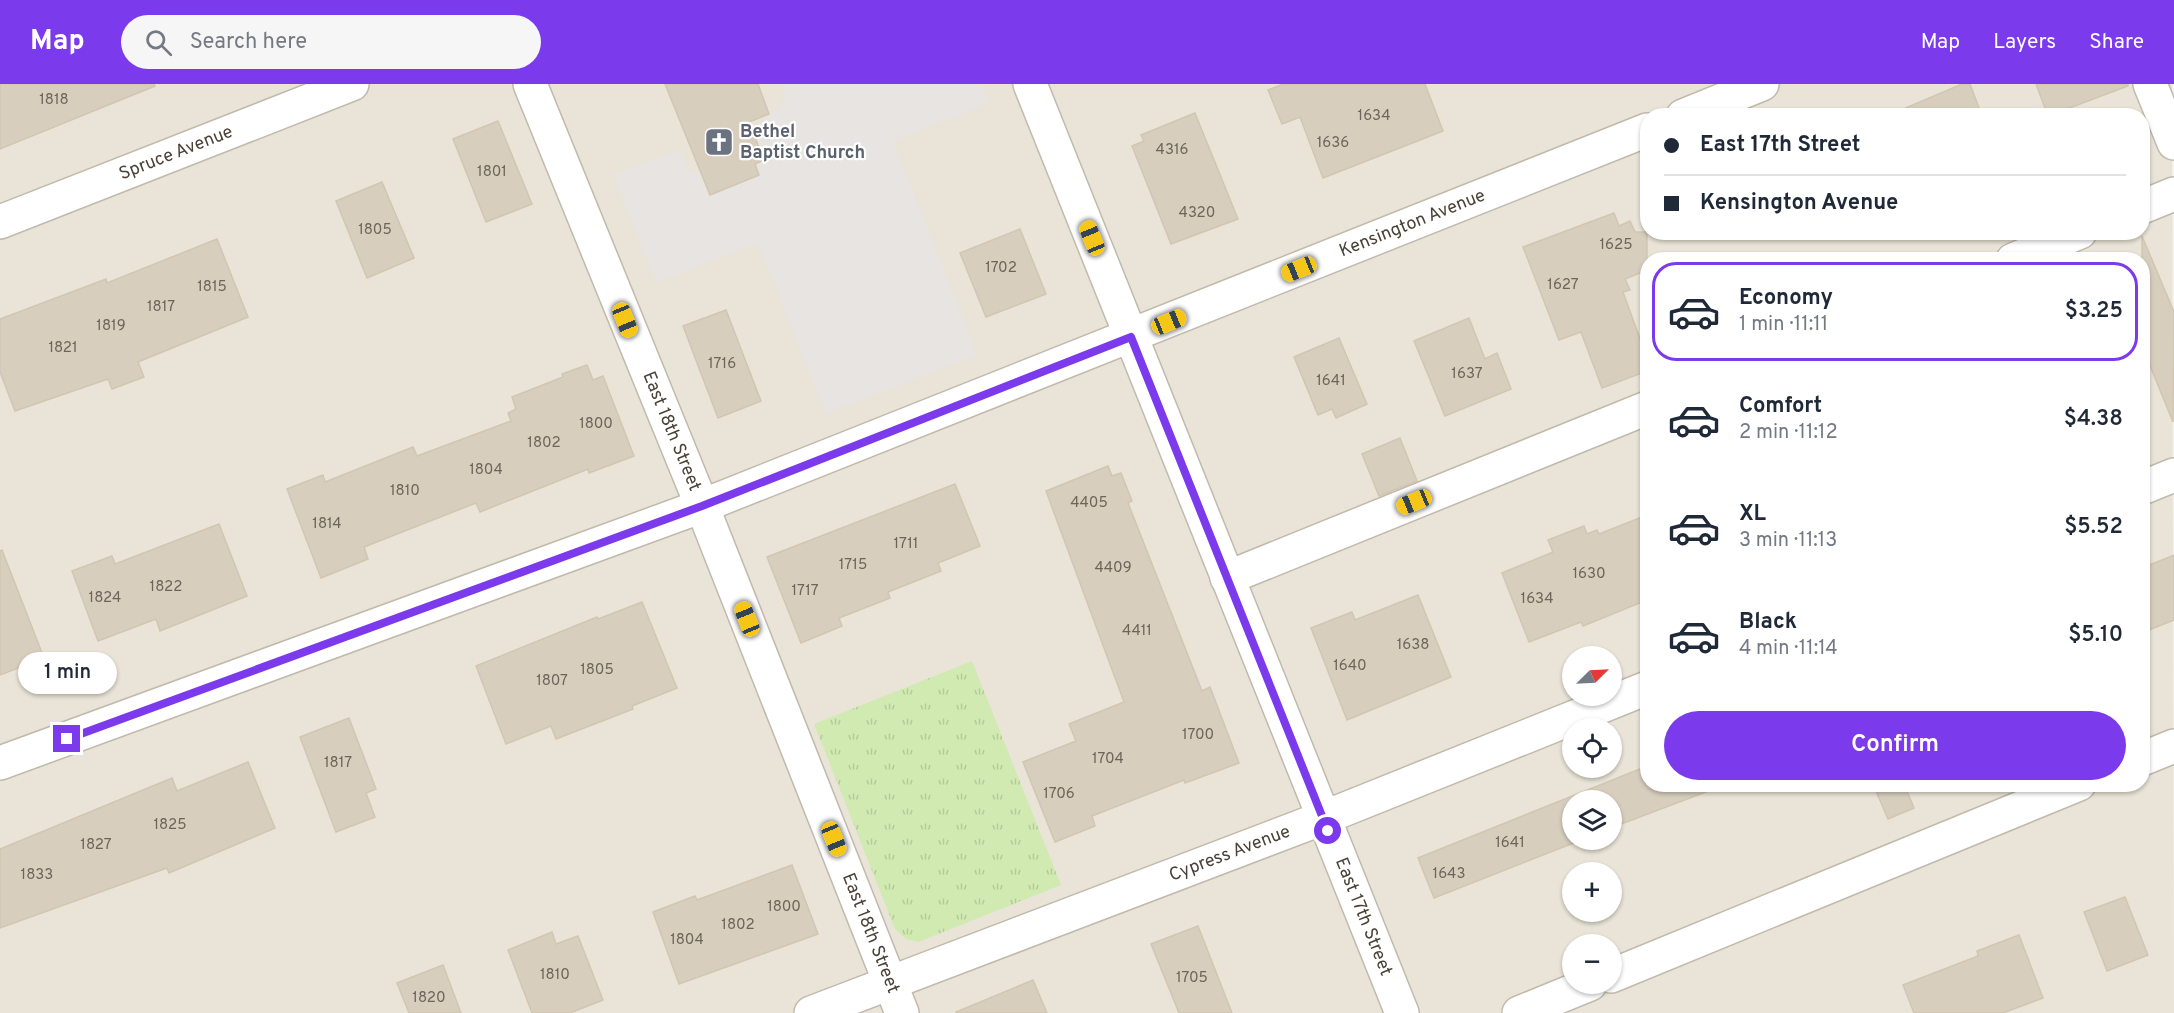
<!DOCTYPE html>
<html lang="en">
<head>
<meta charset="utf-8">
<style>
	body { margin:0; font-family:Overpass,sans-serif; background:#f6f6f7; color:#1f2937; height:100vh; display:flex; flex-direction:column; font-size:22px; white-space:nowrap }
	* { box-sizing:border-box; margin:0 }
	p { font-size:20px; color:#747a83 }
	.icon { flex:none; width:33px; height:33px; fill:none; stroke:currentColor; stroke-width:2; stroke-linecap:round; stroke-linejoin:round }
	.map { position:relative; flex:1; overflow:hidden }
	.drawer { position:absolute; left:1640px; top:168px; width:510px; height:540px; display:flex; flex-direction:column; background:#fff; border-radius:24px; box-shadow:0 2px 4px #0004 }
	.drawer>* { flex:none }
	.banner { position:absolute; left:1640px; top:24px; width:510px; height:132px; border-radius:24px; box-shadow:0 2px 4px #0004; display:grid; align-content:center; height:132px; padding:0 24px; background:#fff }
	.needle { width:39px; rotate:66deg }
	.tools { position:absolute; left:1562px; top:562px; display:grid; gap:12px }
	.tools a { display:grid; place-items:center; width:60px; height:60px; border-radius:50%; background:#fff; box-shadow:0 2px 4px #0004; font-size:30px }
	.end { position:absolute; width:27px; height:27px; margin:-14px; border:8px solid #7c3aed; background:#fff; box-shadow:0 0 0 3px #fff }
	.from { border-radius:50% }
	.bubble { position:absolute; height:42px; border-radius:21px; background:#fff; box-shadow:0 2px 4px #0004; font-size:20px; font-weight:600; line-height:42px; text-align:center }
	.car { position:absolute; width:18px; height:36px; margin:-18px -9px; border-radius:8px; box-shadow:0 0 4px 2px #0007; background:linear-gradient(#f5c518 24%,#345 0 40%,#f5c518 0 76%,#345 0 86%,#f5c518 0) }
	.banner b { display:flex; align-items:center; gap:21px; height:57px; font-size:22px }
	.banner b+b { border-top:2px solid #e0e1e3 }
	.banner i { width:15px; height:15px; background:#1f2937 }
	ul { padding:10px 0 0; list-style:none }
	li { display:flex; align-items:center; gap:18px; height:99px; margin:0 12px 9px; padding:0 12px; border:3px solid transparent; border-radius:24px }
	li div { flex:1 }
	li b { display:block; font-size:22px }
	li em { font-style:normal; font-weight:600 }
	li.current { border-color:#7c3aed }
	li>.icon { width:54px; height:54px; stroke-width:1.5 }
	.primary-button { display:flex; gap:12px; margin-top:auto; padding:12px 24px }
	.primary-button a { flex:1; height:69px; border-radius:36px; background:#7c3aed; color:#fff; font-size:24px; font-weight:600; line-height:69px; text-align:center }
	header { display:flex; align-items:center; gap:36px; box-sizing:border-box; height:84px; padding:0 30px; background:#7c3aed; color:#fff }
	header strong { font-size:28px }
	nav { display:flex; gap:33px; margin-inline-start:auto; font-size:21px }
	.search { width:420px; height:54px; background:#f6f6f7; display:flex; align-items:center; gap:15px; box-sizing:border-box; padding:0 21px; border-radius:33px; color:#747a83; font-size:22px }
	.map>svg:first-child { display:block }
	.residential { fill:#e9e4d7; fill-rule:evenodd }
	.grass { fill:url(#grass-tufts) }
	.parking { fill:#e7e4e1 }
	.building { fill:#d7cebe; stroke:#d2c6b1; stroke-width:1.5 }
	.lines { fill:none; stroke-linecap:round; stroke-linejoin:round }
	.minor-casing { stroke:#c1baac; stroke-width:36 }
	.minor { stroke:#fff; stroke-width:33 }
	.route { stroke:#7c3aed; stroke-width:8 }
	.labels { text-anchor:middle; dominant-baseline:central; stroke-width:4.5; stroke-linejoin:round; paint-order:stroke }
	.number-label { font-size:15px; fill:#6d6559 }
	.worship-label { font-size:18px; font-weight:bold; fill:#5b616d; stroke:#fff; text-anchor:start }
	.street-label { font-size:18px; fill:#4a4237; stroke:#fff }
</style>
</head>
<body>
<header>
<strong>Map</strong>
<div class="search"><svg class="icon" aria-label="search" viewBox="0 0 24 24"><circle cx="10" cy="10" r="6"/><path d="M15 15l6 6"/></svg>Search here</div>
<nav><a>Map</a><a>Layers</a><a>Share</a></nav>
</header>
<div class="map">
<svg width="2174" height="929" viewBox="0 0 2174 929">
	<defs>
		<pattern id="grass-tufts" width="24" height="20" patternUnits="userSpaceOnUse" patternTransform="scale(1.5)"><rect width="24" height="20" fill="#d1eab1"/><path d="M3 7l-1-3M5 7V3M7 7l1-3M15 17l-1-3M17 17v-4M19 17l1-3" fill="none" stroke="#b5ca99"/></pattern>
	</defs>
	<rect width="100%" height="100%" fill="#f5f2ea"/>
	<!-- residential -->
	<path class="residential" d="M0,0h2172l2,929h-2174zM1647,32h495v116h-495zM1647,176h495v524h-495zM1572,573h39v39h-39zM1572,645h39v39h-39zM1572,717h39v39h-39zM1572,789h39v39h-39zM1572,861h39v39h-39z"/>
	<!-- grass -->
	<polygon class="grass" points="972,577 1061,801 918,858 906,855 895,845 814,640"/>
	<!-- parking -->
	<polygon class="parking" points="780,0 982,0 990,19 893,57 977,271 826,330 758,159 656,199 613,91 680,65 690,90 700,87 710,111 759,91 755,80 764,76 752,45 775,28 786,15"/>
	<!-- building -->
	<g class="building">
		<polygon points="0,0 154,0 155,2 0,65"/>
		<polygon points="665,0 758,0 769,30 749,38 764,76 755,80 759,91 710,111"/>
		<polygon points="1283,0 1425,0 1443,47 1323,94 1300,33 1282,40 1268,6"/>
		<polygon points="1962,0 1970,0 1982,32 1887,32"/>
		<polygon points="2036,0 2128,0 2128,2 2048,32"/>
		<polygon points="1195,29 1238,135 1171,160 1132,62 1144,57 1141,51"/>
		<polygon points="498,37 532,120 486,138 453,55"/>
		<polygon points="382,98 414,174 367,194 336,117"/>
		<polygon points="1614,129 1619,142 1630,137 1635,148 1647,148 1647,186 1625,195 1630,206 1623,208 1647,274 1647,287 1602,304 1581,248 1559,256 1523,163"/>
		<polygon points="1020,145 1046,210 986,233 960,169"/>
		<polygon points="2142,152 2174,228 2173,338 2142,262"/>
		<polygon points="217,155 248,233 138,278 144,293 112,305 108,295 15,327 0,288 0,235 106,195 107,199"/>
		<polygon points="726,226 761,317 718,334 683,242"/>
		<polygon points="1469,234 1485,275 1497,269 1511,305 1445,332 1414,257"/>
		<polygon points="1339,254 1367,320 1336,334 1332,325 1318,331 1294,273"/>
		<polygon points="587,281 593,296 603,292 634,372 589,389 588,385 480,428 476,419 364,463 368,475 321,494 287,405 323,391 325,398 413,363 417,372 511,337 508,329 516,325 512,313 563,293 562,290"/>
		<polygon points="1400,354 1417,397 1379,412 1362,370"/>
		<polygon points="1108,382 1112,392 1121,389 1132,417 1128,419 1202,607 1210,603 1239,679 1185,699 1184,696 1092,732 1095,742 1055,758 1023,678 1076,657 1069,640 1124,618 1046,407"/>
		<polygon points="955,400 980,462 938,479 941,487 888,508 890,514 839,534 842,542 801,559 767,473"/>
		<polygon points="1647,431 1647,516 1583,542 1581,538 1529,558 1502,489 1553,468 1548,456 1584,442 1587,450 1597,446 1599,450"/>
		<polygon points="219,440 247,512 160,547 156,535 98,557 72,487 112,472 115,480"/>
		<polygon points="2,466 44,574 0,591 0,467"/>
		<polygon points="2174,471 2174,536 2142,549 2142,484"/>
		<polygon points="1418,511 1451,593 1347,636 1311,544 1352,528 1355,536"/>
		<polygon points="642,518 677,604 632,622 633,625 556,655 551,642 506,660 476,582 597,533 598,535"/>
		<polygon points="349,634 376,705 366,709 375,733 336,748 300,653"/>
		<polygon points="248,678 275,744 169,789 167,784 0,844 0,765 172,694 177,707"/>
		<polygon points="1647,682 1647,700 1719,700 1719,703 1611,744 1611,717 1572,717 1572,756 1581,756 1434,814 1418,774"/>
		<polygon points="1873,700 1904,700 1914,724 1888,735"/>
		<polygon points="792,781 818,850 679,900 653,828 695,812 697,816"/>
		<polygon points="2125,813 2148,871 2107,887 2084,828"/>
		<polygon points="1198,842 1232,929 1179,929 1151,860"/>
		<polygon points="552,848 556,860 578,852 603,916 570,929 532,929 508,866"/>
		<polygon points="2019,851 2043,914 2003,929 1914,929 1903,901 1978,872 1977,867"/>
		<polygon points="443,881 461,929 409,929 397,899"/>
		<polygon points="1033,896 1047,929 956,929 956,928"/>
	</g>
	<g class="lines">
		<!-- minor casing -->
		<g class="minor-casing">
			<g id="minor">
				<path id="s1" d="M530,0l172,422 200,507"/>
				<path id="s2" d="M1030,0l372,929"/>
				<polyline points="2150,0 2174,59"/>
				<polyline points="1683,32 1762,0"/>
				<polyline points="2142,123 2174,110"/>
				<path id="s3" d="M0,138l352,-138"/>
				<polyline points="2013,176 2080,148"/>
				<polyline points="2142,404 2174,391"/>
				<polyline points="1227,494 1647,324"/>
				<polyline points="2142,675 2174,662"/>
				<path id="s4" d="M0,679l702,-257 945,-376"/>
				<polyline points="1611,892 2079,700"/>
				<path id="s5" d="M811,929l512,-195 324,-130"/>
				<polyline points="1519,929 1590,900"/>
			</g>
		</g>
		<!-- minor -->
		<use href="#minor" class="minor"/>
	</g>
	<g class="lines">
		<!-- route -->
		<polyline class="route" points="67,655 702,422 1131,253 1328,747"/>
	</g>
	<!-- icons -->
	<defs>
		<g id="church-square" transform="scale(1.5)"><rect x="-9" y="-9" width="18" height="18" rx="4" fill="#6b7280" stroke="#fff"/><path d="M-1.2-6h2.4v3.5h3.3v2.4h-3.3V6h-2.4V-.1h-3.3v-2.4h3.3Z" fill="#fff"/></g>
	</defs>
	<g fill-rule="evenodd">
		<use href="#church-square" x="719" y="58"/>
	</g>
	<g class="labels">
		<!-- number labels -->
		<g class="number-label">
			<text x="54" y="16">1818</text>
			<text x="1374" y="32">1634</text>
			<text x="1333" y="59">1636</text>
			<text x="1172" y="66">4316</text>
			<text x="492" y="88">1801</text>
			<text x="1197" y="129">4320</text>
			<text x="375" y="146">1805</text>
			<text x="1616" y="161">1625</text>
			<text x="1001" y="184">1702</text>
			<text x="1563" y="201">1627</text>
			<text x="212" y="203">1815</text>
			<text x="161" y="223">1817</text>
			<text x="111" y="242">1819</text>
			<text x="63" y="264">1821</text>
			<text x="722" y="280">1716</text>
			<text x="1467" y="290">1637</text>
			<text x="1331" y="297">1641</text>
			<text x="596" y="340">1800</text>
			<text x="544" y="359">1802</text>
			<text x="486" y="386">1804</text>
			<text x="405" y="407">1810</text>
			<text x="1089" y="419">4405</text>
			<text x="327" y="440">1814</text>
			<text x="906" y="460">1711</text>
			<text x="853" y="481">1715</text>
			<text x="1113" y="484">4409</text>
			<text x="1589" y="490">1630</text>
			<text x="166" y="503">1822</text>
			<text x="805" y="507">1717</text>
			<text x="105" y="514">1824</text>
			<text x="1537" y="515">1634</text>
			<text x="1137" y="547">4411</text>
			<text x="1413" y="561">1638</text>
			<text x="1350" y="582">1640</text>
			<text x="597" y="586">1805</text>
			<text x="552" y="597">1807</text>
			<text x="1198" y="651">1700</text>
			<text x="1108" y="675">1704</text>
			<text x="338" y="679">1817</text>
			<text x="1059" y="710">1706</text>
			<text x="170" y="741">1825</text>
			<text x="1510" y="759">1641</text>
			<text x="96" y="761">1827</text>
			<text x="1449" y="790">1643</text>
			<text x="37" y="791">1833</text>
			<text x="784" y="823">1800</text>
			<text x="738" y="841">1802</text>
			<text x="687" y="856">1804</text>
			<text x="555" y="891">1810</text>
			<text x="1192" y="894">1705</text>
			<text x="429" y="914">1820</text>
		</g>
		<!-- worship labels -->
		<g class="worship-label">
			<text x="740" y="48">Bethel<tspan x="740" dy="21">Baptist Church</tspan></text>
		</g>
		<!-- street labels -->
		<g class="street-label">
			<text stroke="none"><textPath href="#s3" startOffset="189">Spruce Avenue</textPath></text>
			<text stroke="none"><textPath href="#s4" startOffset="1512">Kensington Avenue</textPath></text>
			<text stroke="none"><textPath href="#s1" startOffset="375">East 18th Street</textPath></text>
			<text stroke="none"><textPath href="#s5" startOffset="448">Cypress Avenue</textPath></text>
			<text stroke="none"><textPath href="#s2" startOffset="897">East 17th Street</textPath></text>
			<text stroke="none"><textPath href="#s1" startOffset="915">East 18th Street</textPath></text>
		</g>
	</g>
</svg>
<div class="tools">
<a><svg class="needle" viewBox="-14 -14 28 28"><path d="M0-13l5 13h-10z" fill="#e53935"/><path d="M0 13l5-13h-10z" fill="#747a83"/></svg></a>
<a><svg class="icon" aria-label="locate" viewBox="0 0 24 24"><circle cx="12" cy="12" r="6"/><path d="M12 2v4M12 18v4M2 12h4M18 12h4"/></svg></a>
<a><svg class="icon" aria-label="layers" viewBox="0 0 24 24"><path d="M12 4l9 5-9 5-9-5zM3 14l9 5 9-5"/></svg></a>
<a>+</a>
<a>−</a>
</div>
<i class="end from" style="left:1328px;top:747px"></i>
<i class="end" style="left:67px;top:655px"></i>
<div class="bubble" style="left:18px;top:568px;width:99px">1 min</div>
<i class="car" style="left:1092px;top:154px;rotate:338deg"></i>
<i class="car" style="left:1299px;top:185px;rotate:248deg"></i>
<i class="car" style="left:625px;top:236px;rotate:158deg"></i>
<i class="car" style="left:1169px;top:238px;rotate:68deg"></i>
<i class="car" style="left:1414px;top:418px;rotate:248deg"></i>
<i class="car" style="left:747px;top:535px;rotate:338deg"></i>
<i class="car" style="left:834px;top:755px;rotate:158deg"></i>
<div class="banner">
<b><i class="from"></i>East 17th Street</b>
<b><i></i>Kensington Avenue</b>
</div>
<section class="drawer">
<ul>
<li class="current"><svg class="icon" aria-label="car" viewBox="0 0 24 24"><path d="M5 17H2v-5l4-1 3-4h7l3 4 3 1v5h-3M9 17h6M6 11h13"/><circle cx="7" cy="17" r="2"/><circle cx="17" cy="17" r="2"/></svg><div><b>Economy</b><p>1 min · 11:11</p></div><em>$3.25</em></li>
<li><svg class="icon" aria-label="car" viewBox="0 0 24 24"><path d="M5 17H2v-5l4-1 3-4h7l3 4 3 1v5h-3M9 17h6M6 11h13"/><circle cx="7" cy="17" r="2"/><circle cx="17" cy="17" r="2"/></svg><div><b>Comfort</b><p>2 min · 11:12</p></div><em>$4.38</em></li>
<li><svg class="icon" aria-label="car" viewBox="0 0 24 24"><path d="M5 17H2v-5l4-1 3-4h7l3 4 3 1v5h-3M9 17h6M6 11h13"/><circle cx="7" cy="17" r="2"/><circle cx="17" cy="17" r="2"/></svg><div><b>XL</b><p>3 min · 11:13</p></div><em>$5.52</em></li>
<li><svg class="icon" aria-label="car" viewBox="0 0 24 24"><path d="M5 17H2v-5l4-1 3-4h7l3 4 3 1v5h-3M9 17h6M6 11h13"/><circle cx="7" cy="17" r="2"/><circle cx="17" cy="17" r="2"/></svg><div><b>Black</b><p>4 min · 11:14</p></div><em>$5.10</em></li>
</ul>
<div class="primary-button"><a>Confirm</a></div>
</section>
</div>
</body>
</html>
